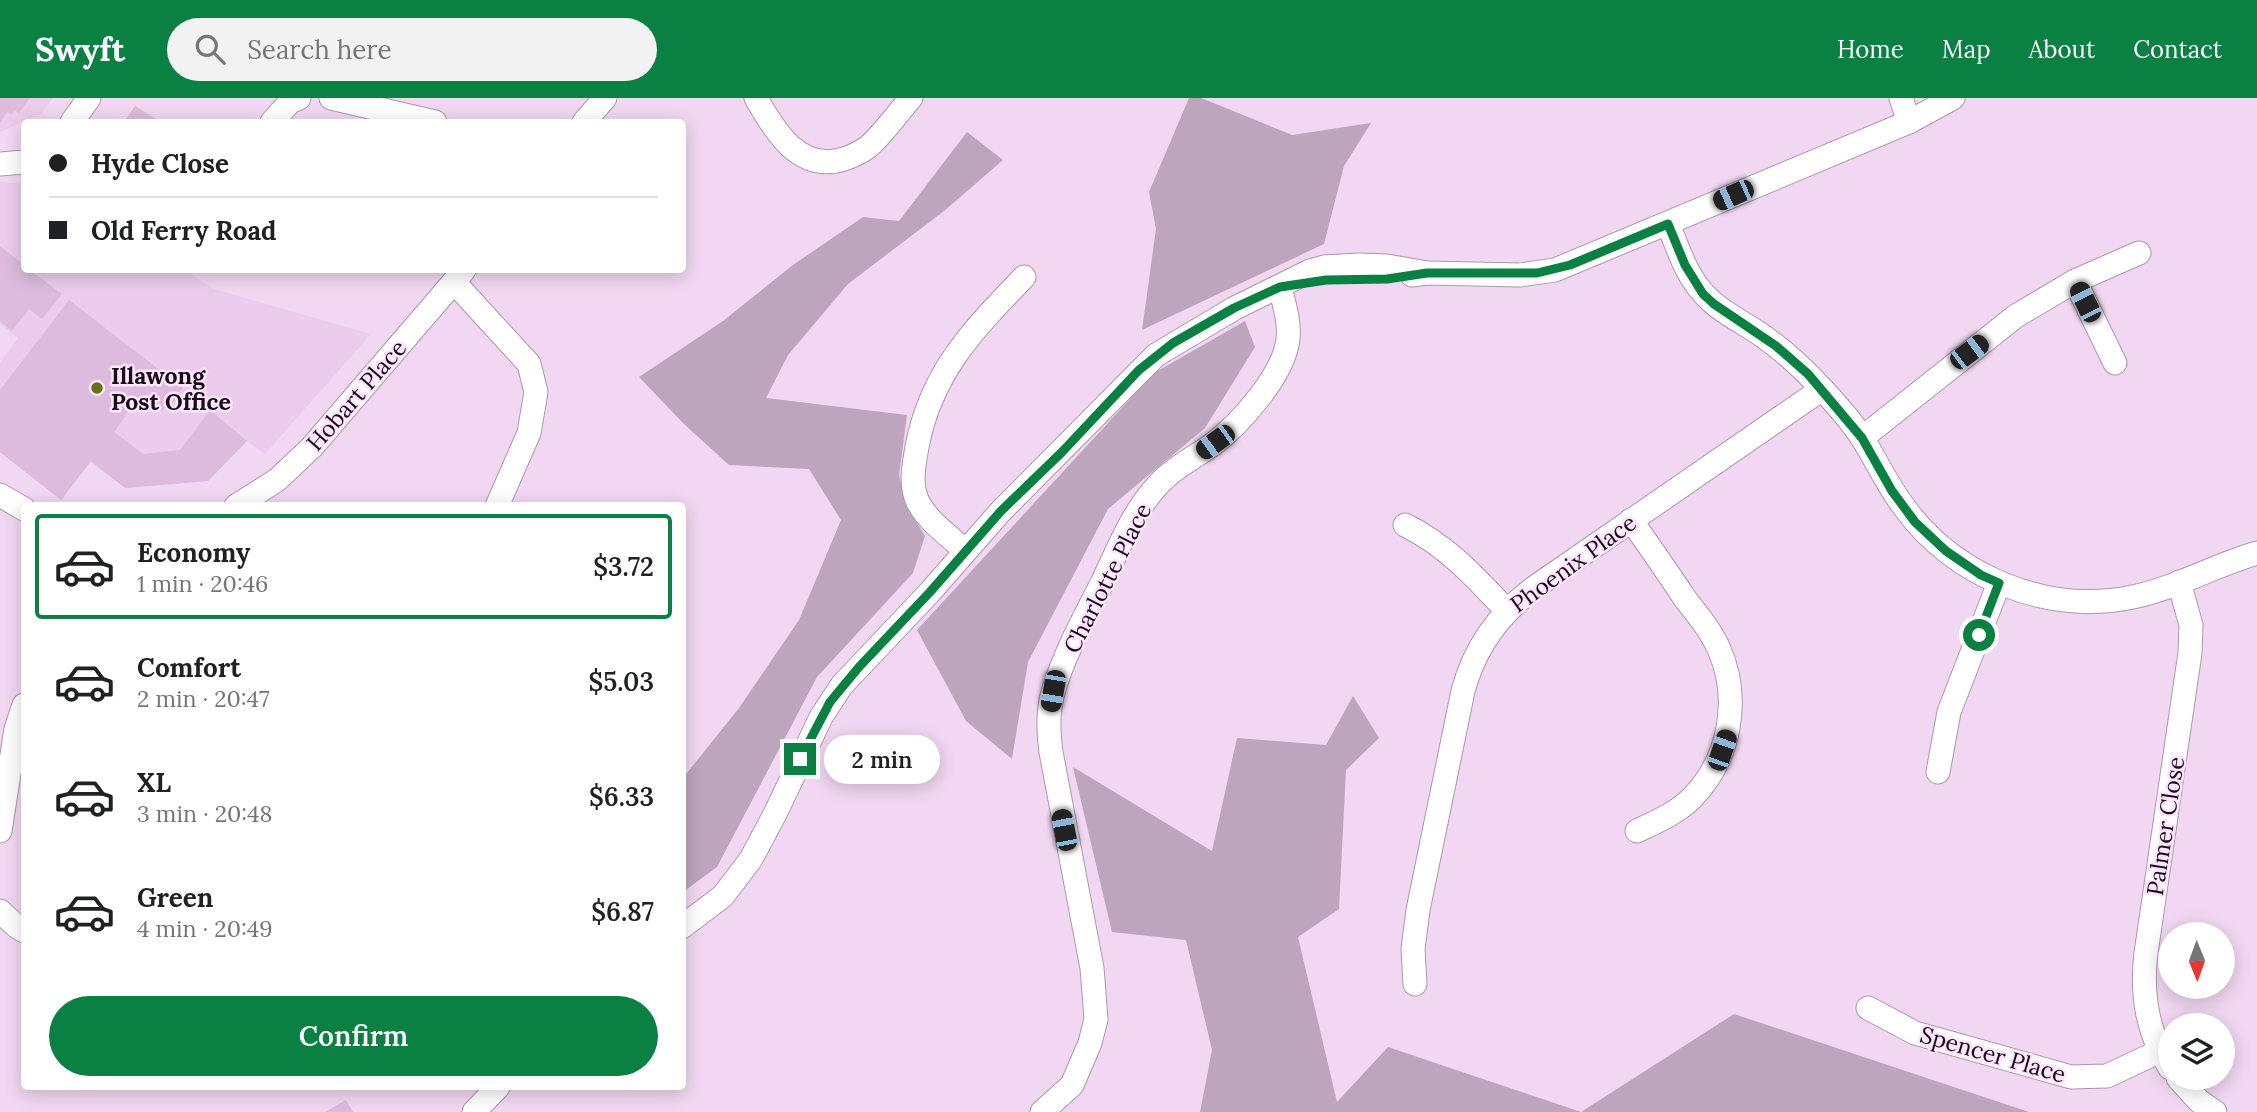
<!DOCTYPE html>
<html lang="en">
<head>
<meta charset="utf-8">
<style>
	body { margin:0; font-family:Lora,serif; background:#f2f2f2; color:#202124; height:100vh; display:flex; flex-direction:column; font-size:26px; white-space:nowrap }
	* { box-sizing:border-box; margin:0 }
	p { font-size:23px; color:#757577 }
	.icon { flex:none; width:38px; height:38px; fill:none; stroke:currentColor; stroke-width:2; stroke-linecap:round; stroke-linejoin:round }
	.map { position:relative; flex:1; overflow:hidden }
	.panel { position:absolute; left:21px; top:404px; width:665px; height:588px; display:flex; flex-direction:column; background:#fff; border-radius:7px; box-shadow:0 4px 18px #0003 }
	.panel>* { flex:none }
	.top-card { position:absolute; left:21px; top:21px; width:665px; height:154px; border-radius:7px; box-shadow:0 4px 18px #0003; display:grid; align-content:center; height:154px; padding:0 28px; background:#fff }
	.needle { width:46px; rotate:179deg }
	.buttons { position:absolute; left:2158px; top:824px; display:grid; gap:14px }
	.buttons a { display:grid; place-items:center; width:77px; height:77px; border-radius:50%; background:#fff; box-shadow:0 4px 18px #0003; font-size:35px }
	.end { position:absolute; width:32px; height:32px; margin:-16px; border:9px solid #0b8043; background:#fff; box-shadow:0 0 0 4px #fff }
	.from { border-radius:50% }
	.bubble { position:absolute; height:49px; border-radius:24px; background:#fff; box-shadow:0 4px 18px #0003; font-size:23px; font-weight:600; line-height:49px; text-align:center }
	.car { position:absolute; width:21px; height:42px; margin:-21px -10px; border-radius:9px; box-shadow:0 0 5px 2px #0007; background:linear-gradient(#222 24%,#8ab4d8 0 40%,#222 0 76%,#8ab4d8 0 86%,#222 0) }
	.top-card b { display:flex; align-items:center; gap:24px; height:66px; font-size:26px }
	.top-card b+b { border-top:2px solid #e0e0e0 }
	.top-card i { width:18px; height:18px; background:#202124 }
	ul { padding:12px 0 0; list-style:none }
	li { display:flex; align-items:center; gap:21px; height:105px; margin:0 14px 10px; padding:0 14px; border:4px solid transparent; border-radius:7px }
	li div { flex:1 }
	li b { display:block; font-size:26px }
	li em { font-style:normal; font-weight:600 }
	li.active { border-color:#0b8043 }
	li>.icon { width:63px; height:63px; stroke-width:1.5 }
	.action { display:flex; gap:14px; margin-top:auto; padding:14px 28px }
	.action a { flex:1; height:80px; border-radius:42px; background:#0b8043; color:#fff; font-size:28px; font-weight:600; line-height:80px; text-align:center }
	header { display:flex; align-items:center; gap:42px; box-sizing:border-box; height:98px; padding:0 35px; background:#0b8043; color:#fff }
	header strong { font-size:33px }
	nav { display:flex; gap:38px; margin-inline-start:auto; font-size:24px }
	.search { width:490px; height:63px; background:#f2f2f2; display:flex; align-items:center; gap:18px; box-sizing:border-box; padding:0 24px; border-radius:38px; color:#757577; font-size:26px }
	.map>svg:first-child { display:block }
	.built { fill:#ecccec }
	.green { fill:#bda5bd }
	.building { fill:#dcbbdc }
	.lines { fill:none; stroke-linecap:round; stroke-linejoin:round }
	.minor-casing { stroke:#ae96ae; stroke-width:25 }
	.minor { stroke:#fff; stroke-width:23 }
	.route { stroke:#0b8043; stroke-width:9 }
	.poi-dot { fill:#667018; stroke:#fee4fe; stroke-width:2.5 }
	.labels { text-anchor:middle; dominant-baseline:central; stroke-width:5; stroke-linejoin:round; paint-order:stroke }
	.poi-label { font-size:23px; font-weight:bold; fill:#150c15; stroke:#fee4fe; text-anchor:start }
	.street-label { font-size:23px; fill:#150c15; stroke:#fee4fe }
</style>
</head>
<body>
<header>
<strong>Swyft</strong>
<div class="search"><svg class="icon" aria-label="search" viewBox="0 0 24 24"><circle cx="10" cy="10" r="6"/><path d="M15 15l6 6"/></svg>Search here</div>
<nav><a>Home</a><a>Map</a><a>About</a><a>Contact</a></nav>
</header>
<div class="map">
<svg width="2257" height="1014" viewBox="0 0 2257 1014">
	<rect width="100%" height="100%" fill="#f1d7f1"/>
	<!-- built -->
	<g class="built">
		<polygon points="0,0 53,0 41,16 0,34"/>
		<polygon points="0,84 24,86 24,172 184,172 214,191 371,236 265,356 247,343 208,383 125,390 91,364 61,402 0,354 0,265 18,240 0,226"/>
	</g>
	<!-- green -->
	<g class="green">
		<polygon points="1189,0 1201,0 1292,37 1371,25 1344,68 1324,146 1142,232 1156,131 1149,94"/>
		<polygon points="967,34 1003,62 944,113 848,186 788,257 766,300 907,317 899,377 906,407 925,438 913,475 817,579 717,769 683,794 683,680 739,610 799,522 841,422 809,371 729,367 684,326 639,279 723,223 793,167 863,119 899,123"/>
		<polygon points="1245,223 1255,249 1205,330 1108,411 1028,564 1012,661 966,623 917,532 1154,275"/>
		<polygon points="1353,598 1379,640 1346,672 1339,811 1298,839 1337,1004 1388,949 1581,1014 1734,916 2029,1014 1200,1014 1212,952 1186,842 1112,834 1073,669 1212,753 1237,640 1326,647"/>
	</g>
	<!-- building -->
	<g class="building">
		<polygon points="0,0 30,0 19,15 15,13 12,17 7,14 0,25"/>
		<polygon points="135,8 161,24 124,24"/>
		<polygon points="0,148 24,167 24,172 30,172 62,196 42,221 29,211 12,233 0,223"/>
		<polygon points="69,202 183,290 173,305 163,311 154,313 146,311 135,304 114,334 143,356 180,352 210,312 247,343 208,383 125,390 91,363 61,402 0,354 0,292"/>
		<polygon points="346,1002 353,1014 325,1014"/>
	</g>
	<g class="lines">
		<!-- minor casing -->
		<g class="minor-casing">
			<g id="minor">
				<polyline points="331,0 435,24"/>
				<path d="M756,0c19,34 44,75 88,61 9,-3 17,-7 24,-12 16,-14 29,-33 43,-49"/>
				<polyline points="1901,0 1909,24"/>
				<polyline points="72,24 89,0"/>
				<polyline points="272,24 290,4 299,0"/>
				<polyline points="584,24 605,0"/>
				<polyline points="0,66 24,64"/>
				<path d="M1668,126c10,24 18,51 36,70 15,17 37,27 56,40 23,16 44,35 63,56 14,15 29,32 40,49 14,23 25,47 41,68 51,70 143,108 229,90 43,-9 82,-32 124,-44"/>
				<polyline points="1412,177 1427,175 1520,177 1555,172 1909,24 1953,0"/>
				<polyline points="2075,183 2115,265"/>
				<polyline points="454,184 529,266 536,294 529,335 497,408"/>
				<polyline points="1862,340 2016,218 2075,183 2139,155"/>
				<polyline points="0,397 24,411"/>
				<polyline points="236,408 277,382 312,349 464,172"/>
				<path d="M1631,422c19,27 37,53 55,80 12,15 25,31 33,49 22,50 11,110 -27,149 -15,15 -36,24 -55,33"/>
				<path d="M1405,427c41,20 70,52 101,85"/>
				<path d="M965,452c-16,-14 -39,-30 -48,-50 -7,-17 -3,-36 0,-53 14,-75 56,-117 107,-170"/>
				<polyline points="1938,674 1949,614 1999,485"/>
				<polyline points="0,733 16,631 24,607"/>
				<polyline points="0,813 16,828 24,833"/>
				<polyline points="682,829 723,798 751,761 776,714 821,619 842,587 930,494 1001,413 1156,257 1235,210 1310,173 1324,169 1359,167 1387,168 1427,175"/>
				<path d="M1415,886l-2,-35 5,-39 45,-219c12,-45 37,-79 75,-106l284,-196"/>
				<polyline points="1868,910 1915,935 2071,979 2107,978 2160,953"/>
				<path d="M2170,970c-23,-35 -29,-74 -24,-115l44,-300 1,-28 -12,-43"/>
				<polyline points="2178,980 2199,1003 2215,1014"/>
				<polyline points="474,1014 498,989"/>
				<path d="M1042,1014l30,-27 18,-42 6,-24 -4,-51 -41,-216c-3,-21 -4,-42 3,-63 11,-37 31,-72 48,-106 16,-33 30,-70 55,-97 15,-17 36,-28 55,-41 28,-21 72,-70 76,-106 2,-17 -4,-35 -8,-52"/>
			</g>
		</g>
		<!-- minor -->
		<use href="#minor" class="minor"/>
	</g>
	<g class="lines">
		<!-- route -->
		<polyline class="route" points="800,661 830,604 859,569 930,494 1001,413 1062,354 1139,272 1173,245 1234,210 1280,189 1326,182 1387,181 1427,175 1537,175 1570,167 1668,126 1685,167 1703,196 1714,206 1776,248 1808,276 1862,340 1892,393 1915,424 1946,453 1981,477 1999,485 1979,537"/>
	</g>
	<!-- markers -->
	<circle class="poi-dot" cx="97" cy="290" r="7"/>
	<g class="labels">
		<!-- poi labels -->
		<g class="poi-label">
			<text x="111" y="277">Illawong<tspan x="111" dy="26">Post Office</tspan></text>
		</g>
		<!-- street labels -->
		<g class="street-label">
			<text transform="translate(356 297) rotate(-49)">Hobart Place</text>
			<text transform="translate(1573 465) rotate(-36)">Phoenix Place</text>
			<text transform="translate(1107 480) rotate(-63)">Charlotte Place</text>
			<text transform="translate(2165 728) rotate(-81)">Palmer Close</text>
			<text transform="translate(1993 956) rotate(16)">Spencer Place</text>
		</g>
	</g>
</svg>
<div class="buttons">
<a><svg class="needle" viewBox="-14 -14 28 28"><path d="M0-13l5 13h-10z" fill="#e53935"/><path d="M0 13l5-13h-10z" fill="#757577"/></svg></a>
<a><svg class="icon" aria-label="layers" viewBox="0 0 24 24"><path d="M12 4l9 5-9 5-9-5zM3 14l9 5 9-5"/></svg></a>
</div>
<i class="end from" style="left:1979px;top:537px"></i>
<i class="end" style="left:800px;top:661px"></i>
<div class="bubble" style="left:824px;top:637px;width:116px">2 min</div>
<i class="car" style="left:1733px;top:97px;rotate:246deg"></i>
<i class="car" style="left:2085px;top:204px;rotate:334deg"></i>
<i class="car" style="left:1969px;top:254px;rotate:53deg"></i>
<i class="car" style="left:1215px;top:344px;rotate:234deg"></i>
<i class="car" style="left:1053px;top:593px;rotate:190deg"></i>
<i class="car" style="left:1722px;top:652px;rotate:19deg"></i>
<i class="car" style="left:1064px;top:732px;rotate:349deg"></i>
<div class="top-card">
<b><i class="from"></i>Hyde Close</b>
<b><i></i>Old Ferry Road</b>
</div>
<section class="panel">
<ul>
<li class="active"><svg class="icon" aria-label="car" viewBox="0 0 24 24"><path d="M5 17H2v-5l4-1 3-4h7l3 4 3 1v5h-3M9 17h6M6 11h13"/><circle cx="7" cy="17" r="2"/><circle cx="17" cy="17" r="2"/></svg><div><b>Economy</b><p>1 min · 20:46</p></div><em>$3.72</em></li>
<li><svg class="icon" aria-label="car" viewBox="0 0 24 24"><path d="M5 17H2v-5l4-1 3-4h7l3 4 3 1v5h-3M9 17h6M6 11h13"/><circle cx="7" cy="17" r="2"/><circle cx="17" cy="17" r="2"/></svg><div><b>Comfort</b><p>2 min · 20:47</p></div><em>$5.03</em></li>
<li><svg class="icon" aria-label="car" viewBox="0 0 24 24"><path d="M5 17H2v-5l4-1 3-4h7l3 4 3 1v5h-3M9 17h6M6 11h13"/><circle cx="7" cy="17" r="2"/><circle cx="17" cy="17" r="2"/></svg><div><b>XL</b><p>3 min · 20:48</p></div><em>$6.33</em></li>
<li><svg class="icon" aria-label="car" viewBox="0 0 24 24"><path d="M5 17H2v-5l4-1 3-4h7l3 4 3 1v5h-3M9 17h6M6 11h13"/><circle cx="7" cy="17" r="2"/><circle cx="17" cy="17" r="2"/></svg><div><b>Green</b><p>4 min · 20:49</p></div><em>$6.87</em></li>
</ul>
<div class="action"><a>Confirm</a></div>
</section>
</div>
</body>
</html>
